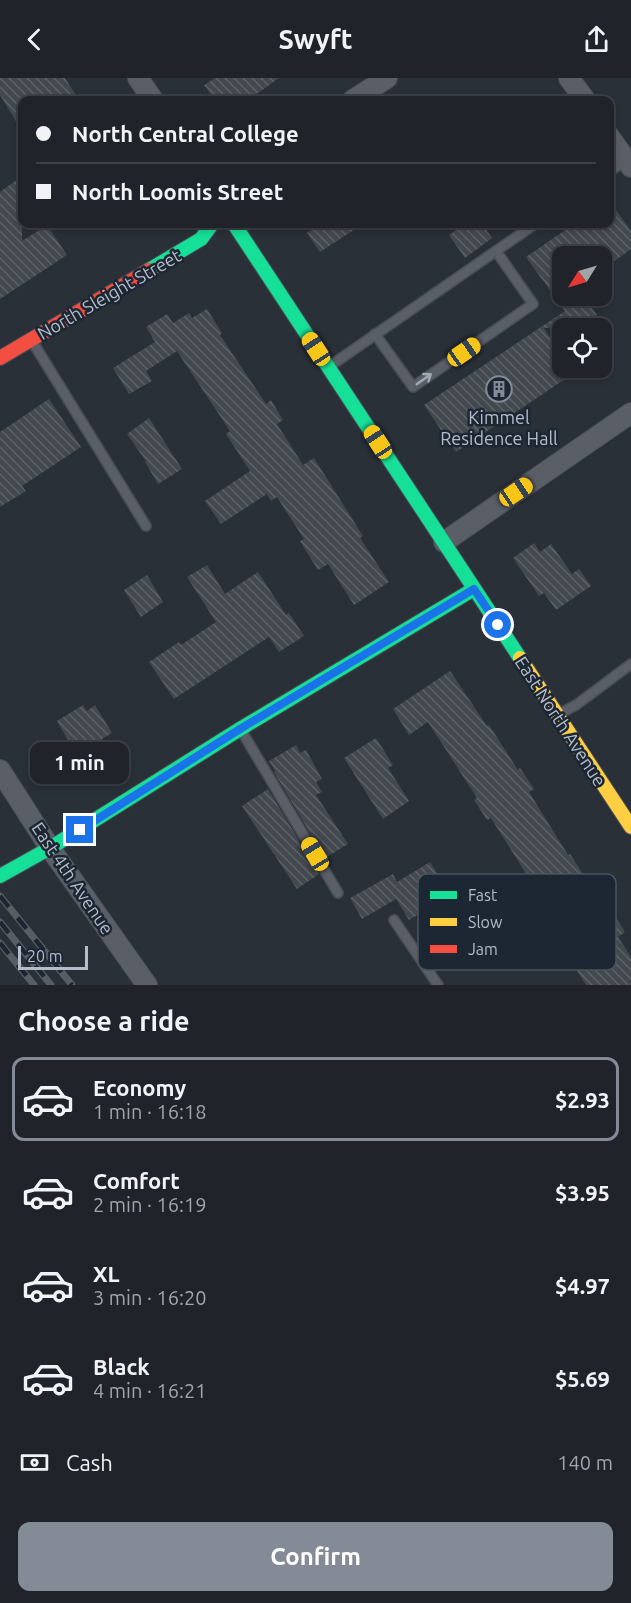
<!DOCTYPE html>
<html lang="en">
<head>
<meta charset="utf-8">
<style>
	body { margin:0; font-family:Ubuntu,sans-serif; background:#282c32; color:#f1f3f6; height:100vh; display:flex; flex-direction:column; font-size:22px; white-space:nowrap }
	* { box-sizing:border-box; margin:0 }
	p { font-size:20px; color:#a2a4a8 }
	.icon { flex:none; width:33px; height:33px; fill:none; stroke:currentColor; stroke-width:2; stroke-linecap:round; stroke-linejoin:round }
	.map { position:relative; height:907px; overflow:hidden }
	.drawer { display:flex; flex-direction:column; background:#20242a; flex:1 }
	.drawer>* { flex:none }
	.banner { position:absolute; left:18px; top:18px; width:596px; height:132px; border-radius:12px; box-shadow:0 3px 9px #0003,0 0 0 2px #3d4147; display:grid; align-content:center; height:132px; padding:0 18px; background:#20242a }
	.needle { width:39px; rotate:233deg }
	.buttons { position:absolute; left:552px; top:168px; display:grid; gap:12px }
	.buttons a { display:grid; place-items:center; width:60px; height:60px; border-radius:12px; background:#20242a; box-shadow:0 3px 9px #0003,0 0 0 2px #3d4147; font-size:30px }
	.scale { position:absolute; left:18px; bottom:15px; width:70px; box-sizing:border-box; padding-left:6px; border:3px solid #b4bcc9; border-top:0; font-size:16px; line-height:21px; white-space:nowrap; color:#b4bcc9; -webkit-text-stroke:4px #1d2633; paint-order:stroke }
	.end { position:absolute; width:27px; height:27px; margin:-14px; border:8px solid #1a73e8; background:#fff; box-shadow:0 0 0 3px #fff }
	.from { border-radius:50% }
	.bubble { position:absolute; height:42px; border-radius:12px; background:#20242a; box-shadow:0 3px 9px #0003,0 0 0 2px #3d4147; font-size:20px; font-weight:600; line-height:42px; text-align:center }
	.car { position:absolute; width:18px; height:36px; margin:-18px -9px; border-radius:8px; box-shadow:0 0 4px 2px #0007; background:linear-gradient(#f5c518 24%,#345 0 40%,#f5c518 0 76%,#345 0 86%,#f5c518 0) }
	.banner b { display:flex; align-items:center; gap:21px; height:57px; font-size:22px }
	.banner b+b { border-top:2px solid #3d4147 }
	.banner i { width:15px; height:15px; background:#f1f3f6 }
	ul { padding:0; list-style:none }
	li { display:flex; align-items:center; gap:18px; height:84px; margin:0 12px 9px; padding:0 6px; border:3px solid transparent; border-radius:12px }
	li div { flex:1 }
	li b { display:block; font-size:22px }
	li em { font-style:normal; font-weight:600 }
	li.active { border-color:#848b96 }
	li>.icon { width:54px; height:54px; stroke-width:1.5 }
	h2 { padding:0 18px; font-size:27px; line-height:72px }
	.pay { display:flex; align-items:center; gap:15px; height:66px; padding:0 18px; font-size:22px }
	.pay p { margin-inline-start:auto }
	.action { display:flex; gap:12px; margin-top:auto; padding:12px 18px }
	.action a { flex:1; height:69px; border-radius:12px; background:#848b96; color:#fff; font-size:24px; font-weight:600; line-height:69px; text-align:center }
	header { display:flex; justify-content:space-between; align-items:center; height:78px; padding:0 18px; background:#20242a; font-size:27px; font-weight:600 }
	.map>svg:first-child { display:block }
	.building { fill:url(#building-back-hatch) }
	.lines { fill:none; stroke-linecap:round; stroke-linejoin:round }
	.lane-casing { stroke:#484c53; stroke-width:12 }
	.street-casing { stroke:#484c53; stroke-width:22 }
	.fast-casing { stroke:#484c53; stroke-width:16 }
	.slow-casing { stroke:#484c53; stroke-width:16 }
	.jam-casing { stroke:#484c53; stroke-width:16 }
	.lane { stroke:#5a5e66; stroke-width:9 }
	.street { stroke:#5a5e66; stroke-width:20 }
	.fast { stroke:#16e098; stroke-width:14 }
	.slow { stroke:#ffcf43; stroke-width:14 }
	.jam { stroke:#f24e42; stroke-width:14 }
	.rail-casing { stroke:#595d64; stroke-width:7 }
	.rail { stroke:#1d2633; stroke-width:4.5; stroke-dasharray:14; stroke-linecap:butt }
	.oneway { stroke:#a2a9b5 }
	.route { stroke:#1a73e8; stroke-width:8 }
	.labels { text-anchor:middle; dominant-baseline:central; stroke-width:5; stroke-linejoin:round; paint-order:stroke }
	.street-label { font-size:18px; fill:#b4bcc9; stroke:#1d2633 }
	.poi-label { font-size:18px; fill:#b4bcc9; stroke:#1d2633 }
	.key { fill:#1d2633; stroke:#4a5360; stroke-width:1.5 }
	.key-label { font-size:16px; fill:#b4bcc9 }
</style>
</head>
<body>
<header><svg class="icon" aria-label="back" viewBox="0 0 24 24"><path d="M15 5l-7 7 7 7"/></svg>Swyft<svg class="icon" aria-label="share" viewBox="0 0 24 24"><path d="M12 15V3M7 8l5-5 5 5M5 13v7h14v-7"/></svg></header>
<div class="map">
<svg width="631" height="907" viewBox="0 0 631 907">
	<defs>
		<pattern id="building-back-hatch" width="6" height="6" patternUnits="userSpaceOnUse" patternTransform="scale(1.5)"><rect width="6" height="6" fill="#444950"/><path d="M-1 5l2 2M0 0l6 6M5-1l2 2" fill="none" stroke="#5d6168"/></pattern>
	</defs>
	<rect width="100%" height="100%" fill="#2a3038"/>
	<!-- building -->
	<g class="building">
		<polygon points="0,0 65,0 79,22 22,22 22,53 0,17"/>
		<polygon points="215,0 279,0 248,22 215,22 204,7"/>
		<polygon points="22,98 22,163 47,147 67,177 0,221 0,114"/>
		<polygon points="609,122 631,153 631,171 602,192 602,178 562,178 562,218 583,218 597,237 578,250 544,250 562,278 562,290 570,290 574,295 456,374 424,327 565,233 526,179 574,146 609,146"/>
		<polygon points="321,146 363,146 320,174 307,155"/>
		<polygon points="465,146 482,146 492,160 465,180 449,157"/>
		<polygon points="207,231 222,255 220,257 266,326 271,322 283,342 277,346 303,387 314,380 363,458 360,460 389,504 354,527 328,486 318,492 300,463 304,461 277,419 271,423 267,416 221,446 205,423 250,393 226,356 230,353 177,273 146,293 152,303 129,316 113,290 155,264 146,249 167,236 173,245 189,235 192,240"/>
		<polygon points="49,321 81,369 22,408 26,413 0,429 0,354"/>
		<polygon points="149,340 182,391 158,406 145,384 146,383 127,356"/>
		<polygon points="534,465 540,474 551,466 572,496 579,491 591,508 556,532 544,515 539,518 513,480"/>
		<polygon points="207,487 225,516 258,494 286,537 289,535 304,558 279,574 269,559 174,621 149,584 179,564 181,567 216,544 187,499"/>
		<polygon points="147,497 163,524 141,539 124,512"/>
		<polygon points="450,593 487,648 489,647 518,692 520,690 534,711 529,714 568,777 570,776 606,831 609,829 625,854 618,859 631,879 631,907 586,907 560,866 575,856 563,817 540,832 523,807 530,802 491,740 487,742 474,722 477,720 428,644 409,657 393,631"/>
		<polygon points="83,627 87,633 95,627 112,655 102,661 105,665 79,681 57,643"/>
		<polygon points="376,660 393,687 388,690 409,723 383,741 344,680"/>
		<polygon points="296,667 300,675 306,672 322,701 316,704 322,714 316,717 348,766 325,780 274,694 275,693 269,683"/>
		<polygon points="268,711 319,796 297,811 242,728"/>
		<polygon points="430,784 440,800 418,814 429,830 409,842 396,821 362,841 350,820 393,796 397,804"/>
	</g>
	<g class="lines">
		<!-- lane casing -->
		<g class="lane-casing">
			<g id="lane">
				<polyline points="609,94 626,82"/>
				<polyline points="375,256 413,309 533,226 496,173"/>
				<polyline points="32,263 146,448"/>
				<polyline points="330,288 535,146"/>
				<polyline points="559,636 576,627 631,586"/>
				<polyline points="241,652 338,815"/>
				<polyline points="394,842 438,907"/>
			</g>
		</g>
		<!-- street casing -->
		<g class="street-casing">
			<g id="street">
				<polyline points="138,0 153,22"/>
				<polyline points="569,0 585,22"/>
				<polyline points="353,22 387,0"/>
				<polyline points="609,58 631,89"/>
				<polyline points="444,464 631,335"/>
				<polyline points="0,692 50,770 147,907"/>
			</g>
		</g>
		<!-- fast casing -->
		<g class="fast-casing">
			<g id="fast">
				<polyline points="234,146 520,580"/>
				<polyline points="149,192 201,161 212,146"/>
				<polyline points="0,798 50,770 240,651 474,511"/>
			</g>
		</g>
		<!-- slow casing -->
		<g class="slow-casing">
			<polyline id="slow" points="520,580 631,749"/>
		</g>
		<!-- jam casing -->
		<g class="jam-casing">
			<polyline id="jam" points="0,280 149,192"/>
		</g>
		<!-- lane -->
		<use href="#lane" class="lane"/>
		<!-- street -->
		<use href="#street" class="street"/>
		<!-- fast -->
		<use href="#fast" class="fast"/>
		<!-- slow -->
		<use href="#slow" class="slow"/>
		<!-- jam -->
		<use href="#jam" class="jam"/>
		<!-- rail casing -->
		<g class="rail-casing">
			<g id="rail">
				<polyline points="0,818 72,907"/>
				<polyline points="0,844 51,907"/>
				<polyline points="0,865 34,907"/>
			</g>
		</g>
		<!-- rail -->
		<use href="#rail" class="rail"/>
	</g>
	<!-- one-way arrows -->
	<defs><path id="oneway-shaft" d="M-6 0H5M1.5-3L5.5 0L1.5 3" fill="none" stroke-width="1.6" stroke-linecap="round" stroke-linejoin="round" transform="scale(1.5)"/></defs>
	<use class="oneway" href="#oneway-shaft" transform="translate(424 301) rotate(-35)"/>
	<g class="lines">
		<!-- route -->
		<polyline class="route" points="80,752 240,651 474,511 498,547"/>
	</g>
	<!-- icons -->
	<defs>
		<g id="building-ring" transform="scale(1.35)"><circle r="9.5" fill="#1d2633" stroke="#848b96" stroke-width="1.5"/><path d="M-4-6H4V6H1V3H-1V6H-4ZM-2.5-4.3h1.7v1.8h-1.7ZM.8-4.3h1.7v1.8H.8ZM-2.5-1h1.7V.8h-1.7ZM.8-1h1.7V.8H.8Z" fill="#848b96"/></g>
	</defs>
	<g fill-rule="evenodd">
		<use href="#building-ring" x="499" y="311"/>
	</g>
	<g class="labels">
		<!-- street labels -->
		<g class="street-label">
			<text transform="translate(109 216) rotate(-30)">North Sleight Street</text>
			<text transform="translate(561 643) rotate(57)">East North Avenue</text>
			<text transform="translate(73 800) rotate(56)">East 4th Avenue</text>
		</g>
		<!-- poi labels -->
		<g class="poi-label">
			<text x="499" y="339">Kimmel<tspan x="499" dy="21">Residence Hall</tspan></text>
		</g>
	</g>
	<!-- legend -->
	<rect x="418" y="796" width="198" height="96" rx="9" class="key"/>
	<rect x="430" y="813" width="27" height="8" fill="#16e098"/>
	<rect x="430" y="840" width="27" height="8" fill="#ffcf43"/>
	<rect x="430" y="867" width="27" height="8" fill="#f24e42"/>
	<g class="key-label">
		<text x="468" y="823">Fast</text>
		<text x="468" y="850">Slow</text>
		<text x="468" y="877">Jam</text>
	</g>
</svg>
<div class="buttons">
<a><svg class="needle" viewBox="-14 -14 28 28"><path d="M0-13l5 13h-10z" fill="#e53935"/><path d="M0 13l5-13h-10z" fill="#a2a4a8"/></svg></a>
<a><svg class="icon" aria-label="locate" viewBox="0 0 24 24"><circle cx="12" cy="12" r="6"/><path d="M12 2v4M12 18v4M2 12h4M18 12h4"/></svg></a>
</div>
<div class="scale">20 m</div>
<i class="end from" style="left:498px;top:547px"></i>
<i class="end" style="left:80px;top:752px"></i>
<div class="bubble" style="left:30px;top:664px;width:99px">1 min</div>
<i class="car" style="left:316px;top:271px;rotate:327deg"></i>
<i class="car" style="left:464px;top:274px;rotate:55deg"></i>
<i class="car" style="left:378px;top:364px;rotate:327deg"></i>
<i class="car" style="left:516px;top:414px;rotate:56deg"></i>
<i class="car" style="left:315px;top:776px;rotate:329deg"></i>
<div class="banner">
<b><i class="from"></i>North Central College</b>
<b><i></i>North Loomis Street</b>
</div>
</div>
<section class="drawer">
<h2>Choose a ride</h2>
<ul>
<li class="active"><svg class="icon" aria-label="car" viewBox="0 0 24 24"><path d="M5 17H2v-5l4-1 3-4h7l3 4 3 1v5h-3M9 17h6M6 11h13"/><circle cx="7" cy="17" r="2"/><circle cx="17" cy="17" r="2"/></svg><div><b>Economy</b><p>1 min · 16:18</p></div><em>$2.93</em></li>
<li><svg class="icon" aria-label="car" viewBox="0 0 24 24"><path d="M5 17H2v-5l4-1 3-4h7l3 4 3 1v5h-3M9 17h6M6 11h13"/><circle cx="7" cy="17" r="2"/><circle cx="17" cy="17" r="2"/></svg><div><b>Comfort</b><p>2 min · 16:19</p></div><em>$3.95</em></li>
<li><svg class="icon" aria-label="car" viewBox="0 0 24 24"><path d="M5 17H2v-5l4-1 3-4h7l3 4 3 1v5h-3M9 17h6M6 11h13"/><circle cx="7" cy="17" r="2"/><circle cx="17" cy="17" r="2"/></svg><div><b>XL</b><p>3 min · 16:20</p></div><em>$4.97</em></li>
<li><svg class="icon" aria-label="car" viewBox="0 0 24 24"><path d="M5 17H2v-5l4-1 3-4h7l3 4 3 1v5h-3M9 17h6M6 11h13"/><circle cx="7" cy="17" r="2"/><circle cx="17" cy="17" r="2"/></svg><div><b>Black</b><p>4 min · 16:21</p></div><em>$5.69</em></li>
</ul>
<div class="pay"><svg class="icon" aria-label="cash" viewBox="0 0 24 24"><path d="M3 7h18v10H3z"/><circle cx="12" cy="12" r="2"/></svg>Cash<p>140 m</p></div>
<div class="action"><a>Confirm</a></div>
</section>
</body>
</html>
